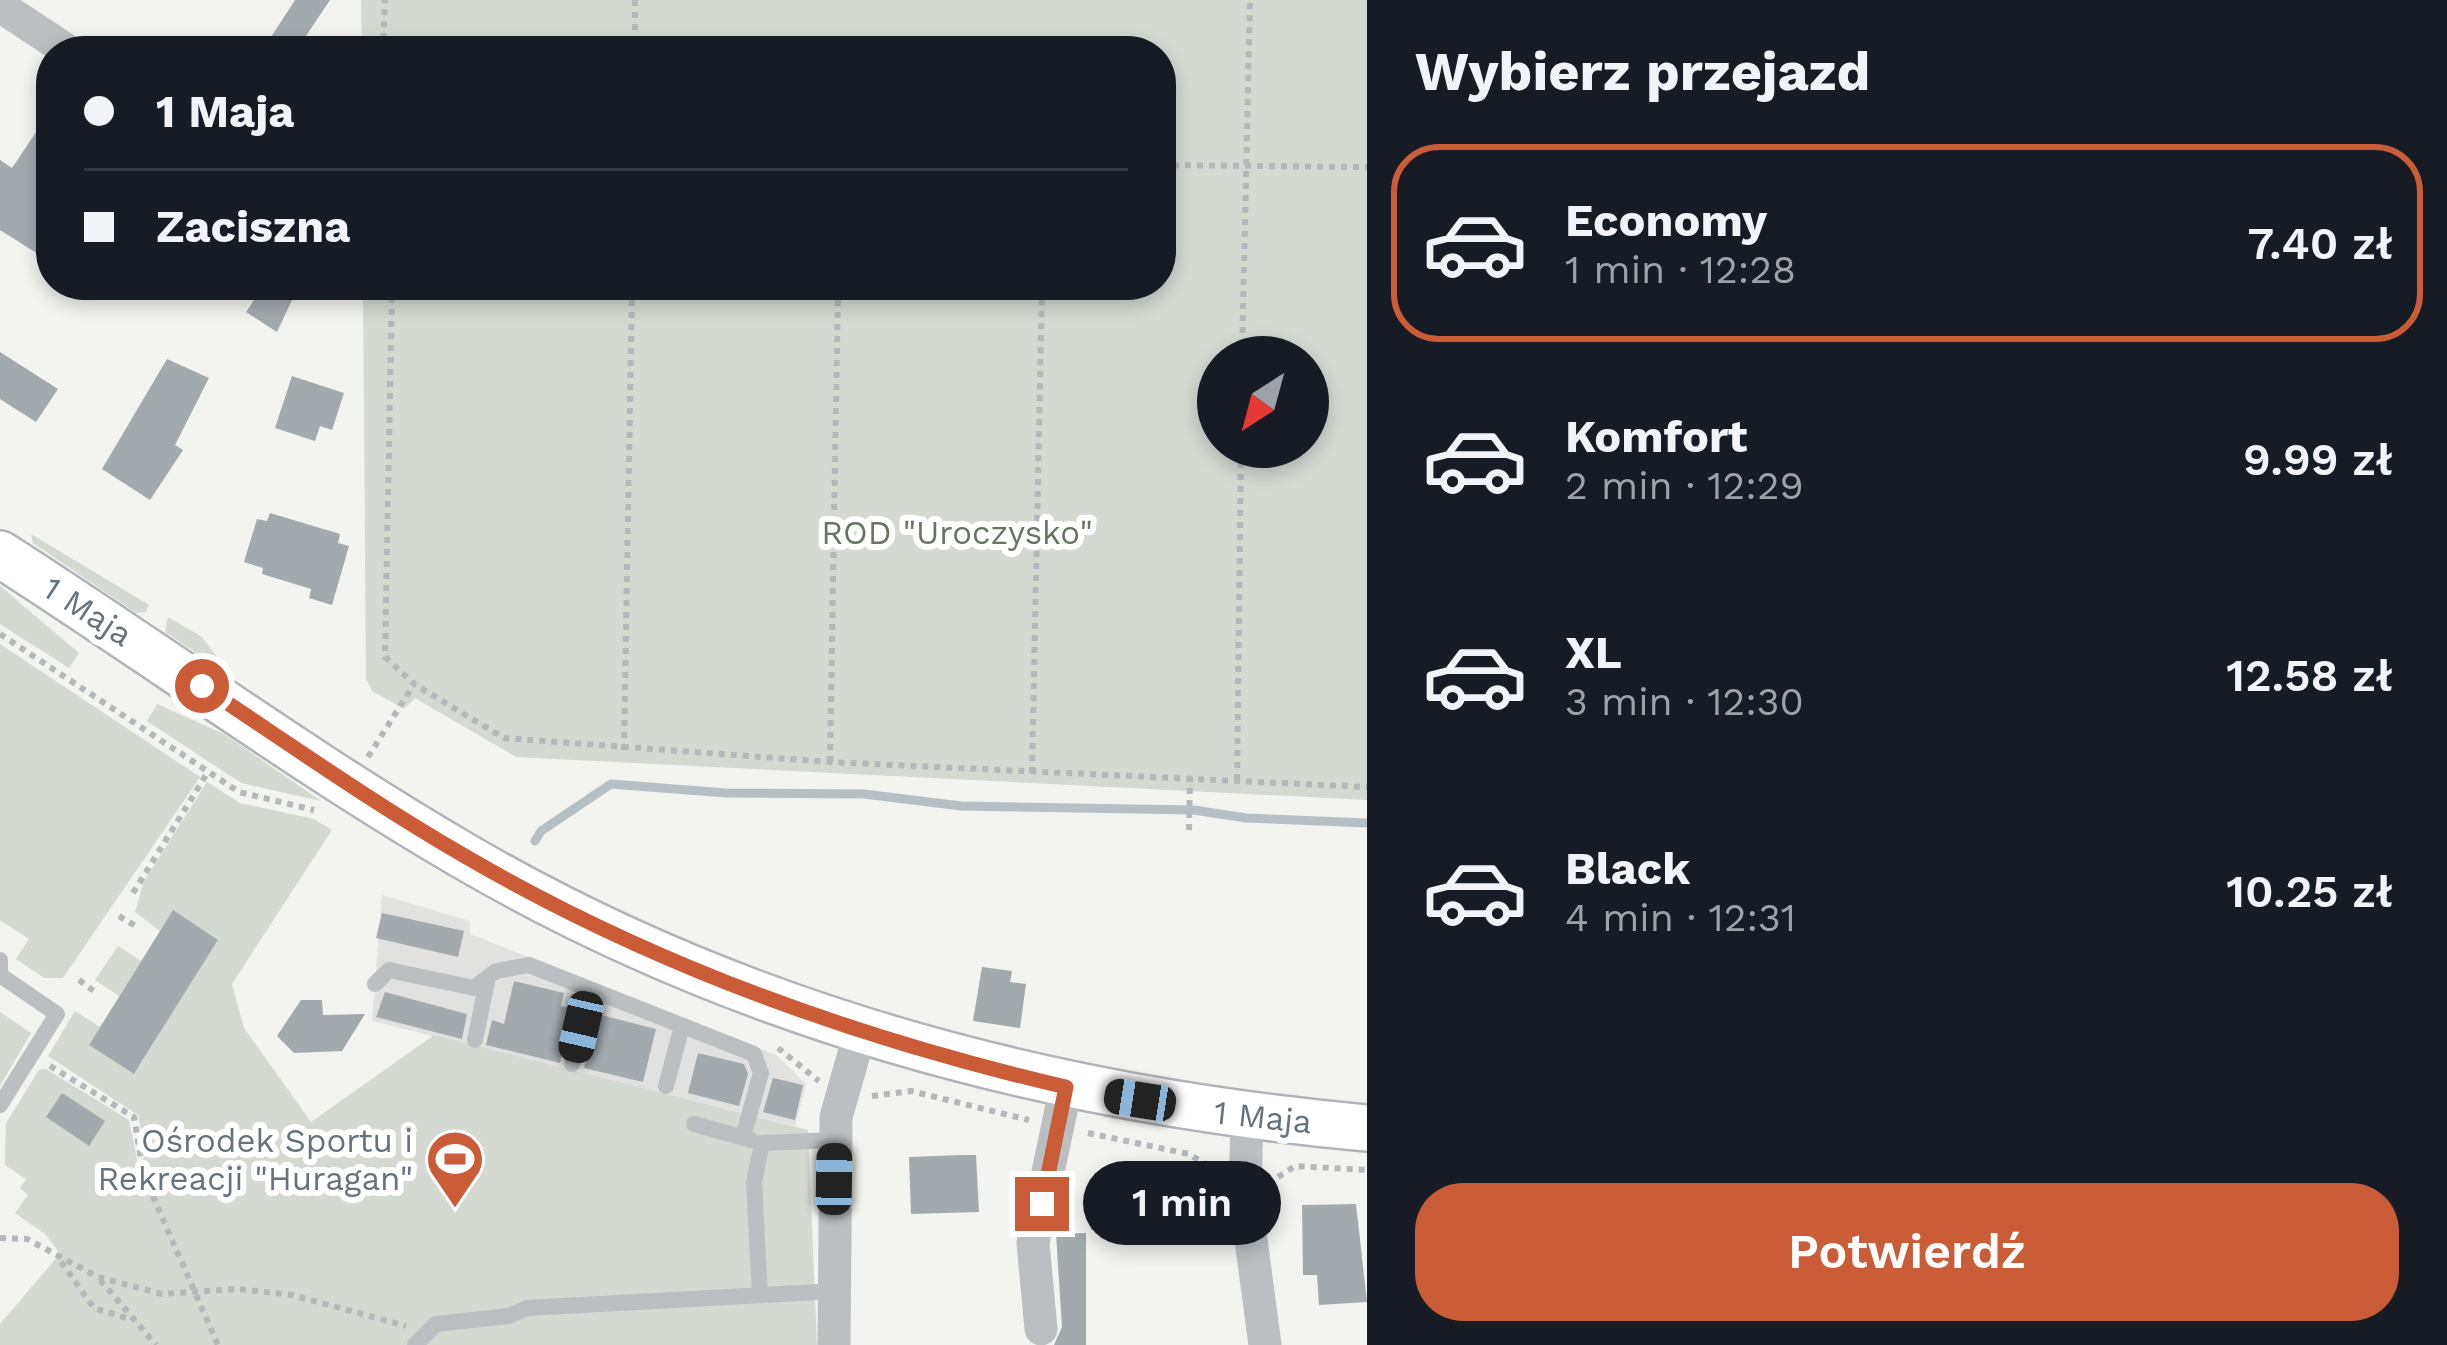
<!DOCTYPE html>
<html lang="pl">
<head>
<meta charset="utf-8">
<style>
	body { margin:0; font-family:"Work Sans",sans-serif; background:#242831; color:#f1f3f6; height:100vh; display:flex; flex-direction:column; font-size:45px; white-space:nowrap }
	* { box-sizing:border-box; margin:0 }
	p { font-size:39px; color:#9ea1a6 }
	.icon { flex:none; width:66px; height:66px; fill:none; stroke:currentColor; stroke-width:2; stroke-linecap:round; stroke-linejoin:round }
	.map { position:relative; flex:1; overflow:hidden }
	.sheet { display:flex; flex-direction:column; background:#171b24; width:1080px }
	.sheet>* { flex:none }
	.hud { position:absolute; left:36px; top:36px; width:1140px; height:264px; border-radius:48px; box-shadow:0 6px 18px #0003; display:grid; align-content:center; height:264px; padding:0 48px; background:#171b24 }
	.needle { width:78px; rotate:216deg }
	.tools { position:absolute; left:1197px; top:336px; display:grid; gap:24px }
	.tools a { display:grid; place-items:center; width:132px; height:132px; border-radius:50%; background:#171b24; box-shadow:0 6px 18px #0003; font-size:60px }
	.end { position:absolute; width:54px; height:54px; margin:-27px; border:15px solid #cb5c38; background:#fff; box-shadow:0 0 0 6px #fff }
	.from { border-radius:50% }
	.bubble { position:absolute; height:84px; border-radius:42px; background:#171b24; box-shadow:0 6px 18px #0003; font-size:39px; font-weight:600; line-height:84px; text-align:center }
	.car { position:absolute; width:36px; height:72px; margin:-36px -18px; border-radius:15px; box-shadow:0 0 9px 3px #0007; background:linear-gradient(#222 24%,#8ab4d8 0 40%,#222 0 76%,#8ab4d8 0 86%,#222 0) }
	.hud b { display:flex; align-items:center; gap:42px; height:114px; font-size:45px }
	.hud b+b { border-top:3px solid #363941 }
	.hud i { width:30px; height:30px; background:#f1f3f6 }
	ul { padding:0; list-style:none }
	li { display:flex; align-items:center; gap:36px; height:198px; margin:0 24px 18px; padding:0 24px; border:6px solid transparent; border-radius:48px }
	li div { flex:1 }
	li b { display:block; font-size:45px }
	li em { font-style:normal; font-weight:600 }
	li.current { border-color:#cb5c38 }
	li>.icon { width:108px; height:108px; stroke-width:1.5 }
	h2 { padding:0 48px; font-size:54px; line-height:144px }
	.cta { display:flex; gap:24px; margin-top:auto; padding:24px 48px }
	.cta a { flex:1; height:138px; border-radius:48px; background:#cb5c38; color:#fff; font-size:48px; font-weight:600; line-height:138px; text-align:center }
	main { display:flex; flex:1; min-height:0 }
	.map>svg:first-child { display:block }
	.built { fill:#e1e2e0 }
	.green { fill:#d4d9d2; fill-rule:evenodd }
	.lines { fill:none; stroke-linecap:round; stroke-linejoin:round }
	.stream { stroke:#b6bfc3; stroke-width:9 }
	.building { fill:#a3aaae }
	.secondary-casing { stroke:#b0b4b8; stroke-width:50 }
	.path { stroke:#b5b8ba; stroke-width:6; stroke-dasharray:6 6; stroke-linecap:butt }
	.service { stroke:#bbbfc1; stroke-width:16 }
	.minor { stroke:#bbbfc1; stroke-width:33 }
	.secondary { stroke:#fff; stroke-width:45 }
	.route { stroke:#cb5c38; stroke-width:15 }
	.labels { text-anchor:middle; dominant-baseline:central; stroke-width:12; stroke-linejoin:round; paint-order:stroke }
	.park-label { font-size:33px; fill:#677564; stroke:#fff }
	.street-label { font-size:33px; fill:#66737d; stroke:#fff }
	.poi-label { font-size:33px; fill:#66737d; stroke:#fff; text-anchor:end }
</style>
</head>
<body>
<main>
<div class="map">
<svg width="1367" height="1345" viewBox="0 0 1367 1345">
	<rect width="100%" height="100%" fill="#f3f3f0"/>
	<!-- built -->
	<polygon class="built" points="382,895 470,921 470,934 776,1055 806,1084 795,1126 372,1021"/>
	<!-- green -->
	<g class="green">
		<path d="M361,0h1006v800l-851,-43 -101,-59 -11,11 -32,-18 -6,-12 -3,-394h798v-234h-799zM1218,357h90v90h-90z"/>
		<polygon points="31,534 149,605 146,612 136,613 33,543"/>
		<polygon points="0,586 79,653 69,668 0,624"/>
		<polygon points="168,617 202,637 223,665 216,666 165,632"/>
		<polygon points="0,644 200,777 63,978 44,978 16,959 29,939 0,920"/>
		<polygon points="157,704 224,734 337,812 321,801 241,783 147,721"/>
		<polygon points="207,782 240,803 314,819 332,830 232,984 244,1028 311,1122 434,1035 808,1130 817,1345 0,1345 0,1324 60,1254 45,1234 15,1213 28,1195 20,1188 26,1179 5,1165 6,1123 39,1070 46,1069 129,1120 138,1164 146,1156 138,1115 48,1056 75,1011 100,1027 89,1045 135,1073 218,940 173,911 160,931 135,912 144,881"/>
		<polygon points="118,946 141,961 119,996 95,980"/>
		<polygon points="0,1012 31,1033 0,1086"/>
	</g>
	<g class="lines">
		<!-- stream -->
		<polyline class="stream" points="535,841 541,831 611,784 726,793 864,794 961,806 1194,810 1246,818 1367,823"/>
	</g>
	<!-- building -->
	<g class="building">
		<polygon points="295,0 330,0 296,51 262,51"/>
		<polygon points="51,110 51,234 38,254 0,230 0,160 12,168"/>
		<polygon points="264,285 299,285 277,332 246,312"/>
		<polygon points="0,352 58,389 36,422 0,399"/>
		<polygon points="167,359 209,378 175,445 183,450 150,500 102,469"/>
		<polygon points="292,376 344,393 332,430 320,426 315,441 275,428"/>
		<polygon points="270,513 340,534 338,543 349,546 332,605 309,598 311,589 262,574 263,568 244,562 257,519 267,521"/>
		<polygon points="173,910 218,940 134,1074 89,1045"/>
		<polygon points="382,913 464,931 458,957 376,938"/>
		<polygon points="982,967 1012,971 1010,982 1026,984 1020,1028 973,1021"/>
		<polygon points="514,981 564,993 561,1006 572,1008 560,1063 486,1045 492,1020 504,1024"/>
		<polygon points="385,992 467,1014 462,1039 376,1017"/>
		<polygon points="301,1000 322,1000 323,1015 365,1014 342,1051 294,1053 277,1036"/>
		<polygon points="597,1014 656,1029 643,1082 584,1068"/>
		<polygon points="698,1053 744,1064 748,1074 739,1106 688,1093"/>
		<polygon points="773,1078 803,1085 795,1120 763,1112"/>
		<polygon points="62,1093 105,1121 89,1146 46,1117"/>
		<polygon points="962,1155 976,1155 979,1212 911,1214 909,1157"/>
		<polygon points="1170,1198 1172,1226 1091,1230 1089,1203"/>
		<polygon points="1356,1204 1367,1302 1319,1305 1317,1275 1303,1275 1302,1205"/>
		<polygon points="1086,1233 1086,1345 1054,1345 1062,1327 1056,1234"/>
	</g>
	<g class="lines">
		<!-- secondary casing -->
		<g class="secondary-casing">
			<path id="secondary" d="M0,554c155,99 304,209 464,302 278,162 584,243 903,272"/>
		</g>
		<!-- path -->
		<g class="path">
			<polyline points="635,0 635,51"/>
			<polyline points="383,51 385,0"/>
			<polyline points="1161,165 1367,167"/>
			<polyline points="392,285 385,657 414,684 504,738 830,762 1367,787"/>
			<polyline points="1242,357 1250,0"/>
			<polyline points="0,634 239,792 314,810"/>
			<polyline points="624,750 632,285"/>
			<polyline points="368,757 414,684"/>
			<polyline points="830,762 838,285"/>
			<polyline points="1032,773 1042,285"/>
			<polyline points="1237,780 1241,447"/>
			<polyline points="1189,830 1190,777"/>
			<polyline points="133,893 208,772"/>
			<polyline points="119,916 139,928"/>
			<polyline points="79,980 98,994"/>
			<polyline points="778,1048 819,1081"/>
			<polyline points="50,1066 134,1117 144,1176 218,1345"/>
			<polyline points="872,1096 911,1091 1029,1120"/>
			<polyline points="1088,1133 1189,1154 1218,1172"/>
			<polyline points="1278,1177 1295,1166 1367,1170"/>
			<polyline points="0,1238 27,1239 98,1277 162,1294 238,1289 292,1295 406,1326"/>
			<polyline points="61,1262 94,1308 129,1319"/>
			<polyline points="100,1280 156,1345"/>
		</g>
		<!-- service -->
		<g class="service">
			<polyline points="0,960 0,975 57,1014 0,1105"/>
			<polyline points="375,984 389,970 474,988 496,971 529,965 754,1054 761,1073 743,1137"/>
			<polyline points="475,1040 487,982"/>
			<polyline points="572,1064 590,990"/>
			<polyline points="666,1086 682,1026"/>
			<polyline points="694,1124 751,1140"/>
			<polyline points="760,1295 754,1182 762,1143 835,1140"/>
			<polyline points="415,1345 436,1324 509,1316 527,1308 836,1291"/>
		</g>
		<!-- minor -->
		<g class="minor">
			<polyline points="0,6 68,51"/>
			<polyline points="1247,1117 1245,1195 1265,1345"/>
			<polyline points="1041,1329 1033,1243 1066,1087"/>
			<polyline points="834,1345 836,1117 860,1033"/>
		</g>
		<!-- secondary -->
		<use href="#secondary" class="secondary"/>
	</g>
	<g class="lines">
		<!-- route -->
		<path class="route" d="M202,686c86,57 171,117 261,169 188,110 392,183 603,232l-24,117"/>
	</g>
	<!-- icons -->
	<defs>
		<g id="stadium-pin" transform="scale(3)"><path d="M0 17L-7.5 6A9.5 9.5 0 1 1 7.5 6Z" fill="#cb5c38" stroke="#fff"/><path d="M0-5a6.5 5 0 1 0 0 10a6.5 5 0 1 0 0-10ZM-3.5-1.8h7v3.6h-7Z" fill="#fff"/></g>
	</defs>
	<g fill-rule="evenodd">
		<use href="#stadium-pin" x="455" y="1159"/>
	</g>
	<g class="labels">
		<!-- park labels -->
		<g class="park-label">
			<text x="957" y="532">ROD "Uroczysko"</text>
		</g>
		<!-- street labels -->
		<g class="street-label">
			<text transform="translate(88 611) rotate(33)">1 Maja</text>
			<text transform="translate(1263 1117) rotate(6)">1 Maja</text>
		</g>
		<!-- poi labels -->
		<g class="poi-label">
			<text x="413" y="1140">Ośrodek Sportu i<tspan x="413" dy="38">Rekreacji "Huragan"</tspan></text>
		</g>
	</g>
</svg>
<div class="tools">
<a><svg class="needle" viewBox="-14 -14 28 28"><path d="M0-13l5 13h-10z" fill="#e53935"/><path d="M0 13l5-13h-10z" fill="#9ea1a6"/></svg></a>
</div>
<i class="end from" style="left:202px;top:686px"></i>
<i class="end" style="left:1042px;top:1204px"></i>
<div class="bubble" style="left:1083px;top:1161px;width:198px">1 min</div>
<i class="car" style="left:581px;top:1027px;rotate:193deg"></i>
<i class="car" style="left:1140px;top:1100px;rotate:279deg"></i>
<i class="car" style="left:834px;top:1179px;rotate:1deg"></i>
<div class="hud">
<b><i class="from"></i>1 Maja</b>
<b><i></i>Zaciszna</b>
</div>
</div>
<section class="sheet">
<h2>Wybierz przejazd</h2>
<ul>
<li class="current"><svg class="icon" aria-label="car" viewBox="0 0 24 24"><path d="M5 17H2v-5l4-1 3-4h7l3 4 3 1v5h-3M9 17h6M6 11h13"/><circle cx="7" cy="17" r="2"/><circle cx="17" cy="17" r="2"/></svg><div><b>Economy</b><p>1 min · 12:28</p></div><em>7.40 zł</em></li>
<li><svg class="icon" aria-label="car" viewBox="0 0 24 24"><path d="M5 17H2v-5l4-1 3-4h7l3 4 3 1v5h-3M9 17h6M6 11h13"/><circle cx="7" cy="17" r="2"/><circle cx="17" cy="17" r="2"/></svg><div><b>Komfort</b><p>2 min · 12:29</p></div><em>9.99 zł</em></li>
<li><svg class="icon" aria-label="car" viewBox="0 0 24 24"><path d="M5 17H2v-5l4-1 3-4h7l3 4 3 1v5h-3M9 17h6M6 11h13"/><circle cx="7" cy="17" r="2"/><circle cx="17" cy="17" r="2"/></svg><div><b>XL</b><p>3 min · 12:30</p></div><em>12.58 zł</em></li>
<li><svg class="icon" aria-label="car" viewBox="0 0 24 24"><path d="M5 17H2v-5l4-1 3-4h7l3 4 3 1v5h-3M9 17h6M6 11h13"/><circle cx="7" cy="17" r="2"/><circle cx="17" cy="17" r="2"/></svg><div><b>Black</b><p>4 min · 12:31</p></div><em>10.25 zł</em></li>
</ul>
<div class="cta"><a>Potwierdź</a></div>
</section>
</main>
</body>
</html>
